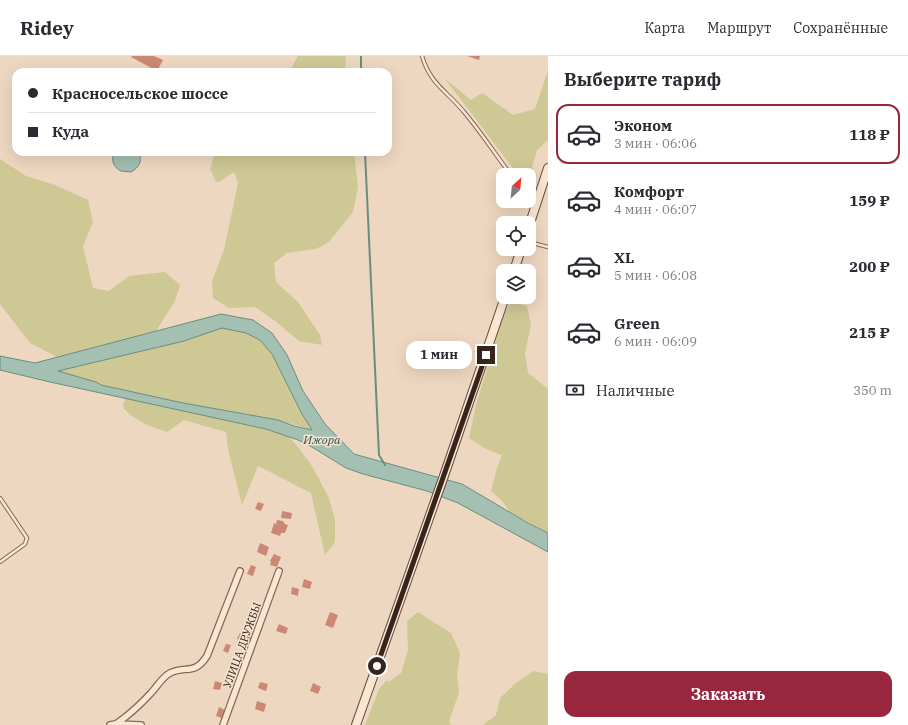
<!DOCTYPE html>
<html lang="ru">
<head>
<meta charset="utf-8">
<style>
	body { margin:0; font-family:"IBM Plex Serif",serif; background:#f7f7f7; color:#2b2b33; height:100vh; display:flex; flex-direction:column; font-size:15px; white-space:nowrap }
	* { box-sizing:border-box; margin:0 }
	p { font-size:13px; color:#7c7c81 }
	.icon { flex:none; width:22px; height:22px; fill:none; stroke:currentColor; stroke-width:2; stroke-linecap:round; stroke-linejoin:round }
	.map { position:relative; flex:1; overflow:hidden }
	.sheet { display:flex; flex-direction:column; background:#fff; width:360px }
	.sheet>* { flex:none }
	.top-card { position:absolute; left:12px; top:12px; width:380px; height:88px; border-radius:12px; box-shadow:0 4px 16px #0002; display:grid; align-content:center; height:88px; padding:0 16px; background:#fff }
	.needle { width:26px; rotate:27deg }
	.controls { position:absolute; left:496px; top:112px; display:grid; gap:8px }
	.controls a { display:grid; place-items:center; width:40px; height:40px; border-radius:8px; background:#fff; box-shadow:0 4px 16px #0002; font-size:20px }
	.end { position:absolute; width:18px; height:18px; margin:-9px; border:5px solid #37241c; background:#fff; box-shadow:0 0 0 2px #fff }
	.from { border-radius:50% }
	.bubble { position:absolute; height:28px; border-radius:12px; background:#fff; box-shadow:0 4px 16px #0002; font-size:13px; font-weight:700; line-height:28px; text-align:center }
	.top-card b { display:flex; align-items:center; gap:14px; height:38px; font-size:15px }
	.top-card b+b { border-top:1px solid #e1e1e2 }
	.top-card i { width:10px; height:10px; background:#2b2b33 }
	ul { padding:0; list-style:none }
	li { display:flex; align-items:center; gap:12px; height:60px; margin:0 8px 6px; padding:0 8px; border:2px solid transparent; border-radius:12px }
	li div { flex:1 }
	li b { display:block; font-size:15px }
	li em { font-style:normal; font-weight:700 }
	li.current { border-color:#98273e }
	li>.icon { width:36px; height:36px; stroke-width:1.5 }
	h2 { padding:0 16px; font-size:18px; line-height:48px }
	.pay { display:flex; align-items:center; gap:10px; height:44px; padding:0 16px; font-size:15px }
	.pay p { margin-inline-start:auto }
	.cta { display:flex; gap:8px; margin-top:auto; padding:8px 16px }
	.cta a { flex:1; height:46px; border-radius:12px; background:#98273e; color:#fff; font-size:16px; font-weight:700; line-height:46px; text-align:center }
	header { display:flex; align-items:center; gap:24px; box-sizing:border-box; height:56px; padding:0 20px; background:#fff; border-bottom:1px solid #e1e1e2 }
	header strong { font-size:19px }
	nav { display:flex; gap:22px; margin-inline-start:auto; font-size:14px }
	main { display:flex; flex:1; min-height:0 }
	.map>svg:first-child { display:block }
	.green { fill:#cdc894 }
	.water { fill:#a3c0b2; stroke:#6a8e7e; fill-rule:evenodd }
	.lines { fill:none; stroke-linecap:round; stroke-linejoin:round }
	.stream { stroke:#6a8e7e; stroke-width:2 }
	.building { fill:#cd8875 }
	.lane-casing { stroke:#886758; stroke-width:4.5 }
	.street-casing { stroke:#886758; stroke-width:8 }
	.secondary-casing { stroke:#69493b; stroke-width:10 }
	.lane { stroke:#f9e6d3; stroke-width:2.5 }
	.street { stroke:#f9e6d3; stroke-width:5.5 }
	.secondary { stroke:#f9e6d3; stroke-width:8 }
	.route { stroke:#37241c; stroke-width:5 }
	.labels { text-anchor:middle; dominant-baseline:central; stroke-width:3; stroke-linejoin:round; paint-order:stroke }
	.street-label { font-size:11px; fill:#37241c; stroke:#f6e3cf }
	.water-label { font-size:12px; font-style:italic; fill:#2b574b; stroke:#f6e3cf }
</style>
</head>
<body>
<header>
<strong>Ridey</strong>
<nav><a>Карта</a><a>Маршрут</a><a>Сохранённые</a></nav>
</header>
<main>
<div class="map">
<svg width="548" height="669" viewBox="0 0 548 669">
	<rect width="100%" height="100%" fill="#eed7c0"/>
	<!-- green -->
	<g class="green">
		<polygon points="298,0 346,0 345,16 289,16"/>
		<polygon points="548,14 548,84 537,94 532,111 537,119 529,132 529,119 518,119 472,58 444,22 471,44 482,37 513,59 535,53"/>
		<polygon points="211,96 354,96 358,131 353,156 329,186 316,193 287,197 274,207 276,226 298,246 320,279 322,289 299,285 275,265 255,251 229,252 213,242 212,225 224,194 238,127 234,116 221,125 216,126 210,113 214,100"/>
		<polygon points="0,103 26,120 55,129 88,144 93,166 83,190 93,232 109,235 129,220 165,216 180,229 175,245 156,275 57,301 30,287 0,248"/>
		<polygon points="511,246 527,250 531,269 525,297 528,317 548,333 548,477 510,456 502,445 491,435 497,412 502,399 486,393 469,382 476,349 503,260"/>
		<polygon points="222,272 246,277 260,284 272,298 302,358 312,374 278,364 183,347 101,329 96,326 57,315 184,285"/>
		<path d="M126,342l140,31 23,8 9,10 14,19 17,32 6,22v22l-10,13 -14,-62 -53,-27 -16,39 -14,-56 -2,-17 -42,-12 -17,12c-16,-5 -31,-11 -43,-23l-1,-5z"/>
		<polygon points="418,556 451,577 460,597 457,618 459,636 449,666 452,669 365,669 379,633 386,625 390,625 401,617 408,594 407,565"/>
		<polygon points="534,615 548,618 548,669 483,669 496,659 500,642 517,626"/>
	</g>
	<!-- water -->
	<g class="water">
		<path d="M114,96h25c3,9 1,15 -8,20l-10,-1c-8,-4 -10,-11 -7,-19z"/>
		<path d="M221,258l32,6 19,13 15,22 16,36 22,33 29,30 108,30 66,39 20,10v19l-90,-49 -31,-12 -64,-17 -17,-6 -34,-21 -14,-7 -32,-11 -216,-47 -50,-12v-14l35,7zM222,272l24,5 14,7 12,14 30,60 10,16 -18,-4 -16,-6 -95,-17 -82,-18 -5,-3 -38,-11 126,-30z"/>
	</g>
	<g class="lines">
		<!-- stream -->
		<g class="stream">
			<polyline points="361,0 361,16"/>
			<polyline points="365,96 379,399 385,409"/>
		</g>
	</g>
	<!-- building -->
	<g class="building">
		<polygon points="132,0 154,0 163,4 157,15 131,1"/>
		<polygon points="467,0 480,0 479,4"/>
		<polygon points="258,446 264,448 261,455 255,453"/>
		<polygon points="282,455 292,457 291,463 281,462"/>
		<polygon points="277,464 283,465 285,468 288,469 285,477 281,477 280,480 271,477 274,467 276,468"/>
		<polygon points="260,487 269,491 266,500 257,496"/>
		<polygon points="274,498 281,501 277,511 270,509 271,506 270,505"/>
		<polygon points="251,509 256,511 253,520 247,518"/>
		<polygon points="304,523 312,526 310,533 302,531"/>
		<polygon points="292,531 299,533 298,540 291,538"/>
		<polygon points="330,556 338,559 333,572 325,569"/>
		<polygon points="279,568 288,572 286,578 276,575"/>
		<polygon points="240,577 251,582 249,588 237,583"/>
		<polygon points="226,588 231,589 228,597 223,595"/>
		<polygon points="215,625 222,627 220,634 213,633"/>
		<polygon points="260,626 268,628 266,635 258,632"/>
		<polygon points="313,627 321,631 318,638 310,635"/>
		<polygon points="257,645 266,648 264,656 255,653"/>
		<polygon points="219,651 225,654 222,662 216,660"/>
	</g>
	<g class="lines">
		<!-- lane casing -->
		<g class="lane-casing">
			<g id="lane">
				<path d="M422,0c8,28 25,35 42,56 17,20 31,42 47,63"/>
				<polyline points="529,144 533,150"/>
				<polyline points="529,186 548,191"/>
				<polyline points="0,442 27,482 25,488 0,506"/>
			</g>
		</g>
		<!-- street casing -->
		<g class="street-casing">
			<g id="street">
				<path d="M116,668c13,-9 24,-19 35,-31 6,-6 11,-16 19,-20 16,-8 24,3 37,-17l33,-85"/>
				<polyline points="110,669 116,668 141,669"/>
				<polyline points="223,669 279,515"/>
			</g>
		</g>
		<!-- secondary casing -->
		<g class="secondary-casing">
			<g id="secondary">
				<polyline points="529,170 548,112"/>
				<polyline points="514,215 521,193"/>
				<polyline points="356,669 446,414 505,241"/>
			</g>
		</g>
		<!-- lane -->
		<use href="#lane" class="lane"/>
		<!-- street -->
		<use href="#street" class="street"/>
		<!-- secondary -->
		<use href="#secondary" class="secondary"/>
	</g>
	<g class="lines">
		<!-- route -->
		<polyline class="route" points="377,610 486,299"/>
	</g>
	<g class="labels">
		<!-- street labels -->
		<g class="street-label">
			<text transform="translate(242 589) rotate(-70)">УЛИЦА ДРУЖБЫ</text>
		</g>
		<!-- water labels -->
		<g class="water-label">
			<text x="322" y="383">Ижора</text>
		</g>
	</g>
</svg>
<div class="controls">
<a><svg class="needle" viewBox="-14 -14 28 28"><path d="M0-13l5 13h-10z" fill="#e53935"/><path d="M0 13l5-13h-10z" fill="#7c7c81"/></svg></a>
<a><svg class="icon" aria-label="locate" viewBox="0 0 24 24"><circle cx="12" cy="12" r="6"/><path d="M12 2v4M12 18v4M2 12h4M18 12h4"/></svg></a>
<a><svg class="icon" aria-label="layers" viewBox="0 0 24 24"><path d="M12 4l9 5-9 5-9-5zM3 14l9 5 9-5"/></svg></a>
</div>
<i class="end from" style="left:377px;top:610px"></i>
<i class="end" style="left:486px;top:299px"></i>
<div class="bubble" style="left:406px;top:285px;width:66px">1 мин</div>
<div class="top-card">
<b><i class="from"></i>Красносельское шоссе</b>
<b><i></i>Куда</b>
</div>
</div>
<section class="sheet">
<h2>Выберите тариф</h2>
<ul>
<li class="current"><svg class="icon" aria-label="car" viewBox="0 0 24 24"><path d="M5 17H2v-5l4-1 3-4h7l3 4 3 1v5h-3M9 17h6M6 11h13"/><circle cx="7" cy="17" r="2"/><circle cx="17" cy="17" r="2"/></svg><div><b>Эконом</b><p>3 мин · 06:06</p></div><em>118 ₽</em></li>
<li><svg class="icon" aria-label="car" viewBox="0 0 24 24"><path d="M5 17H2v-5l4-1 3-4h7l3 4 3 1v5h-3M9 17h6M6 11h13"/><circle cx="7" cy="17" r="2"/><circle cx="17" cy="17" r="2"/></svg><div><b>Комфорт</b><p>4 мин · 06:07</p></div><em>159 ₽</em></li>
<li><svg class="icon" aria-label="car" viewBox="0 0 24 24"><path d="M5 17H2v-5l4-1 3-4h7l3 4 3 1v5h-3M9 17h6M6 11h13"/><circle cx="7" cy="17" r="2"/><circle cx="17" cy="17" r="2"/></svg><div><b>XL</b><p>5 мин · 06:08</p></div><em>200 ₽</em></li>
<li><svg class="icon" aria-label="car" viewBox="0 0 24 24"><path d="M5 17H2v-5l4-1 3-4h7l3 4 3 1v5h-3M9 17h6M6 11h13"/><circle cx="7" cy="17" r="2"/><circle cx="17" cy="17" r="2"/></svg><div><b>Green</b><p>6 мин · 06:09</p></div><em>215 ₽</em></li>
</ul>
<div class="pay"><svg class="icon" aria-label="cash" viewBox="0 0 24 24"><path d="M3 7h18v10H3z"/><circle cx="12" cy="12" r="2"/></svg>Наличные<p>350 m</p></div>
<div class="cta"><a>Заказать</a></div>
</section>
</main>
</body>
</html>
